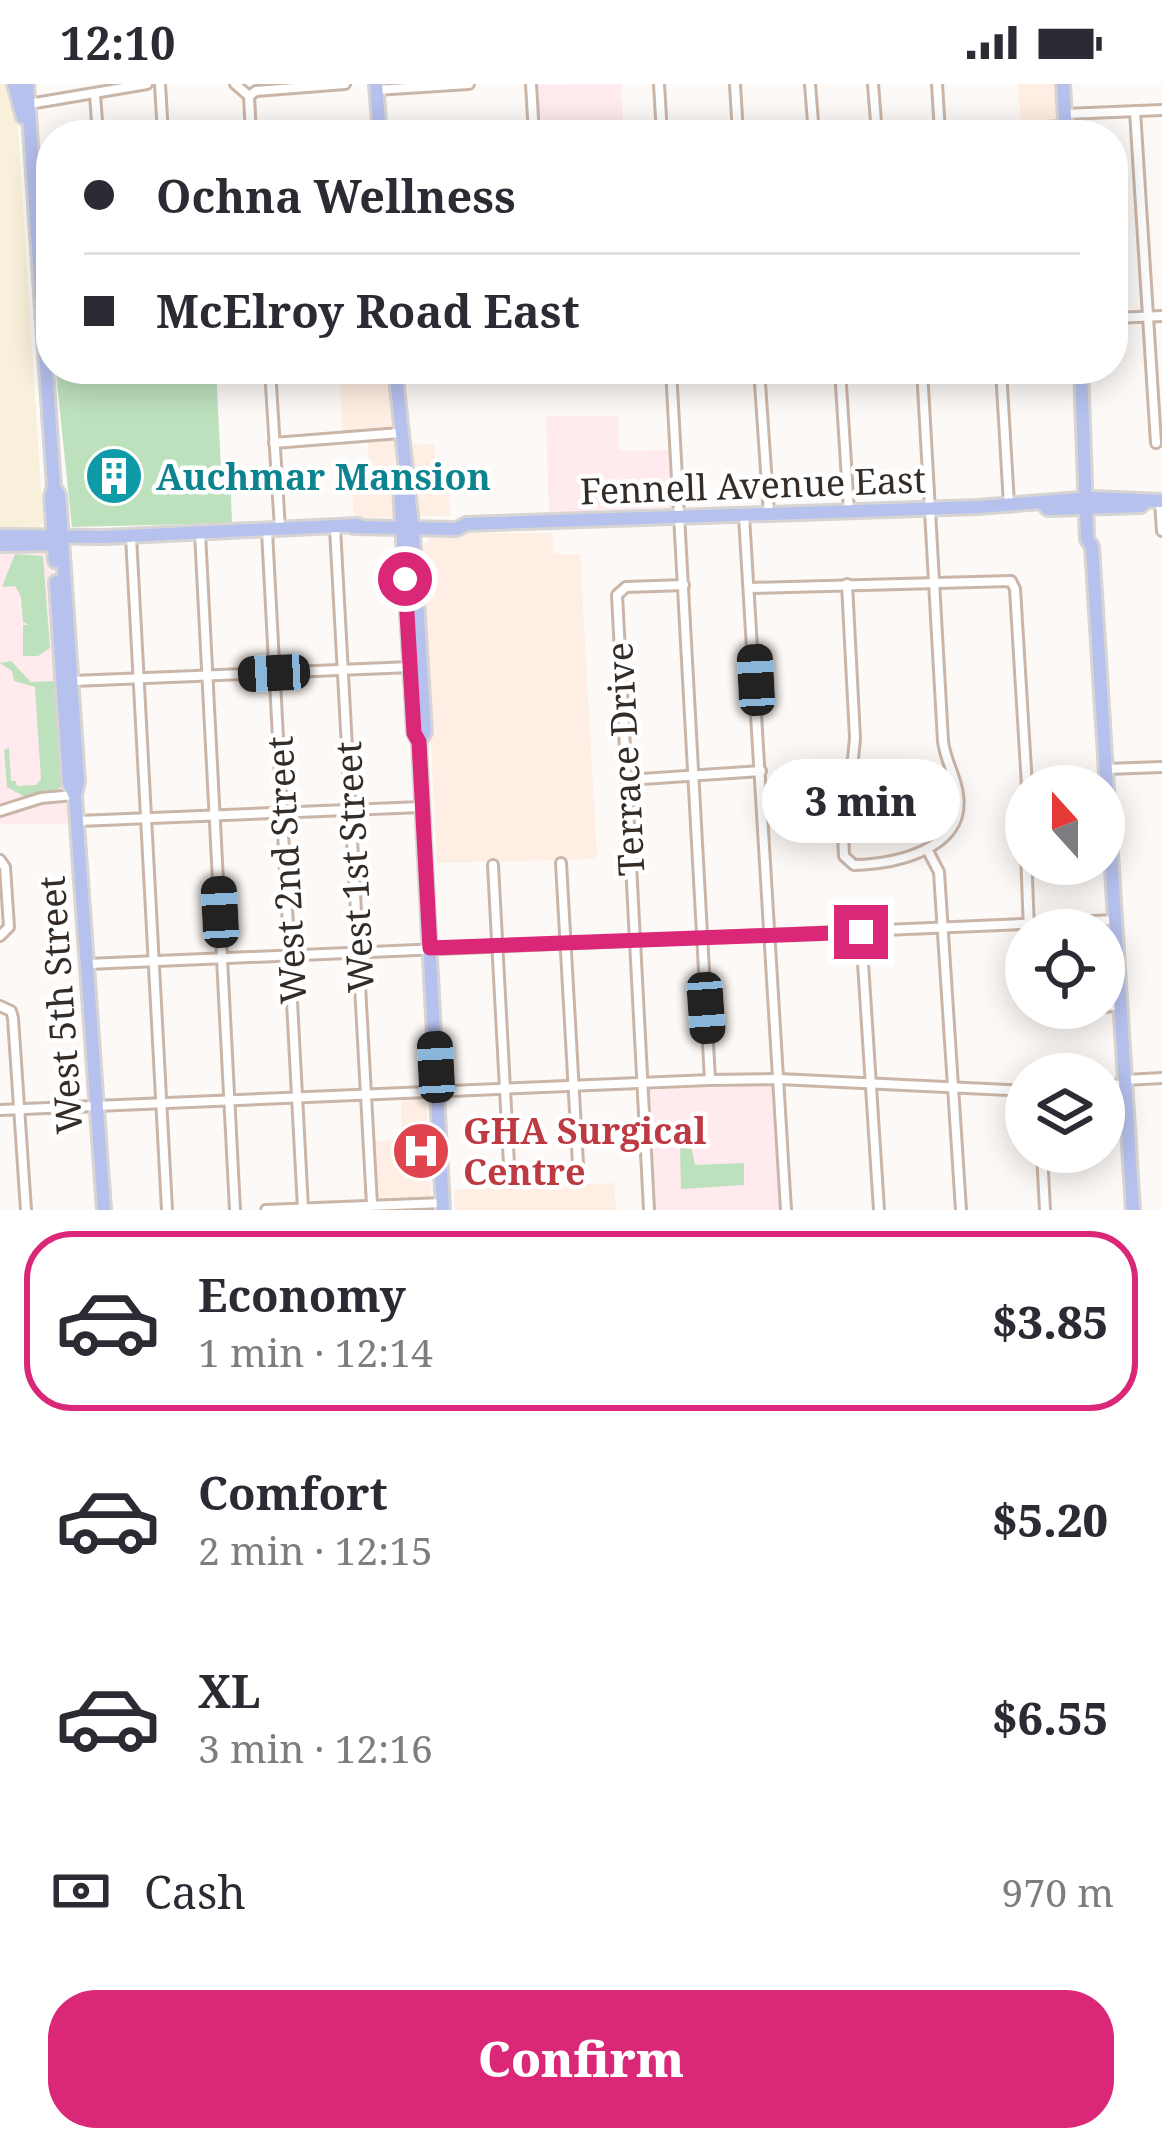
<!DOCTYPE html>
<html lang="en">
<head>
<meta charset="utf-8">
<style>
	body { margin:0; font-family:"Noto Serif",serif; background:#f7f7f7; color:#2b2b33; height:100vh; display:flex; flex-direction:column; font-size:45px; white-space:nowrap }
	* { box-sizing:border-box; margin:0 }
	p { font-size:39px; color:#7c7c81 }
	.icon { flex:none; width:66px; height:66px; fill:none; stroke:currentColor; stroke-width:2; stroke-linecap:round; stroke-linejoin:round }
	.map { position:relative; height:1126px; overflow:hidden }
	.drawer { display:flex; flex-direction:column; background:#fff; flex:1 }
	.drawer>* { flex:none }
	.top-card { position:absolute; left:36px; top:36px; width:1092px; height:264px; border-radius:48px; box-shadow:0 6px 30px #0003; display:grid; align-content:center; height:264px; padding:0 48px; background:#fff }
	.needle { width:78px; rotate:339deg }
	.buttons { position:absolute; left:1005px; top:681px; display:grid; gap:24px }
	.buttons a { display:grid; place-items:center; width:120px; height:120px; border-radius:50%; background:#fff; box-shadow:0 6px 30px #0003; font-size:60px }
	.end { position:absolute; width:54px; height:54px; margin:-27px; border:15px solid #db2777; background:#fff; box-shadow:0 0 0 6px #fff }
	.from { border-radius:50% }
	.bubble { position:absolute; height:84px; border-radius:42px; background:#fff; box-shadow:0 6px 30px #0003; font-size:39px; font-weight:800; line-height:84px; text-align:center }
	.car { position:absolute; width:36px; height:72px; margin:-36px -18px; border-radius:15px; box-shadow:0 0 9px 3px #0007; background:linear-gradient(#222 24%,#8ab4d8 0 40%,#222 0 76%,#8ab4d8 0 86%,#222 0) }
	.top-card b { display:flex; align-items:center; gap:42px; height:114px; font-size:45px }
	.top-card b+b { border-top:3px solid #e1e1e2 }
	.top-card i { width:30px; height:30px; background:#2b2b33 }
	ul { padding:21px 0 0; list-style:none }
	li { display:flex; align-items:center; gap:36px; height:180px; margin:0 24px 18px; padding:0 24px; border:6px solid transparent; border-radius:48px }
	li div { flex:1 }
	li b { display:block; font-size:45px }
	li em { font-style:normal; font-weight:800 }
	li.active { border-color:#db2777 }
	li>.icon { width:108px; height:108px; stroke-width:1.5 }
	.pay { display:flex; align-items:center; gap:30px; height:132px; padding:0 48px; font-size:45px }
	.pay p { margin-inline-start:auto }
	.primary-button { display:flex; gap:24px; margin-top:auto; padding:24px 48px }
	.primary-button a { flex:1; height:138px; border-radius:48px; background:#db2777; color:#fff; font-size:48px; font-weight:800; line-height:138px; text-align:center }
	.status { display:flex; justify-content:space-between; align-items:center; height:84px; padding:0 60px; background:#fff; direction:ltr }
	.status svg { height:33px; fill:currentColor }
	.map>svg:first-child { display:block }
	.built { fill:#ffeee3 }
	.education { fill:#ffeaee }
	.medical { fill:#f8f0da }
	.green { fill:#bde0bd }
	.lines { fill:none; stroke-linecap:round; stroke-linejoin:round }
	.minor-casing { stroke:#cab6a8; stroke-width:14 }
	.major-casing { stroke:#d6d5d4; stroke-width:18 }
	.minor { stroke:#fff; stroke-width:8 }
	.major { stroke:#b6c1ee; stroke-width:12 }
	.route { stroke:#db2777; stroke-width:15 }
	.labels { text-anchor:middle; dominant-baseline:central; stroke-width:9; stroke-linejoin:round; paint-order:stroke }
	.culture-label { font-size:36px; font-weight:bold; fill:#0d838f; stroke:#fff; text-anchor:start }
	.street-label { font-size:36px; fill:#342c27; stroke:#fff }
	.health-label { font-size:36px; font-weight:bold; fill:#be3a42; stroke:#fff; text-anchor:start }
</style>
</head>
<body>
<div class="status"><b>12:10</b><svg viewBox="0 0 49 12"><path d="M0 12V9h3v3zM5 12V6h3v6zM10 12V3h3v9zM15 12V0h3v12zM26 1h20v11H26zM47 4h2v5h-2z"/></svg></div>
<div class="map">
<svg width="1162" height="1126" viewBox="0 0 1162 1126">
	<rect width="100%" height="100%" fill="#fdf9f6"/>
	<!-- built -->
	<g class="built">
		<polygon points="1018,0 1057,0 1060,37 1021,40"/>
		<polygon points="339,285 388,285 392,345 342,350"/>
		<polygon points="394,355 397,433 354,434 350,383 369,382 368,357"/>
		<polygon points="434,360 438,406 449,406 450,432 418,432 409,361"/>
		<polygon points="477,449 552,449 554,470 580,470 597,775 437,779 421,464 434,450"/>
		<polygon points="426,1014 431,1116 378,1118 374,1058 402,1055 401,1015"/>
		<polygon points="614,1099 616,1126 455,1126 454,1106"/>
	</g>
	<!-- education -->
	<g class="education">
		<polygon points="621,0 624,51 539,51 536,1"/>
		<polygon points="546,332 618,332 619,367 671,366 673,425 549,429"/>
		<polygon points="41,467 49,470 53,481 68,740 0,740 0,468"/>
		<polygon points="772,1001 781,1126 653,1126 648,1006"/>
	</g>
	<!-- medical -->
	<polygon class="medical" points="0,0 4,0 18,45 43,438 37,447 0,448"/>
	<!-- green -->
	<g class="green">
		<polygon points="67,285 216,285 221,386 230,387 232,439 72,443 56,290"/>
		<polygon points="15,470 43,472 50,564 38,572 23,572 23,541 29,541 23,538 21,513 15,502 2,503"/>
		<polygon points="11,577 31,598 55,597 63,698 59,705 25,713 7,703 4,666 9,664 11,697 16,697 17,702 36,701 41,695 35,603 14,597 12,587 0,579"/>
		<polygon points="680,1062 691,1062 695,1081 744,1079 744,1101 681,1105"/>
	</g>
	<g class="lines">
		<!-- minor casing -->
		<g class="minor-casing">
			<g id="minor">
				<polyline points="160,0 163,51"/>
				<polyline points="235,0 249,12"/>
				<polyline points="531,0 534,51"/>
				<polyline points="659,0 662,51"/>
				<polyline points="735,0 738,51"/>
				<polyline points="810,0 814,51"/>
				<polyline points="873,0 877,51"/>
				<polyline points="937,0 940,48"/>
				<polyline points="376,6 469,0"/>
				<polyline points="95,11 98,51"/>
				<polyline points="249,12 256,7 345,0"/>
				<polyline points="249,12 251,51"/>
				<polyline points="29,20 147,0"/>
				<polyline points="1135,27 1156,359"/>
				<polyline points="1065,30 1162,26"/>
				<polyline points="908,51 1066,42"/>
				<polyline points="1113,234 1162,232"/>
				<polyline points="270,285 280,445"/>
				<polyline points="671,285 710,996"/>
				<polyline points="759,285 769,430"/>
				<polyline points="840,285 849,427"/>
				<polyline points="1001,285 1009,421"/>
				<polyline points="274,359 400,349"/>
				<polyline points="1160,417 1162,447"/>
				<polyline points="744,432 786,1126"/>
				<polyline points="335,444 372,1121"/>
				<polyline points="267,447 303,1125"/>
				<polyline points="200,449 235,1126"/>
				<polyline points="131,452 167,1126"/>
				<path d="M847,500l8,154 -2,21 -12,28 3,69 10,9c40,-1 112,-15 104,-70 -2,-19 -13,-35 -15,-54l-21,-372"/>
				<polyline points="750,504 1011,497 1015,505 1027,702"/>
				<polyline points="73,597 411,583"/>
				<polyline points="1106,685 1162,683"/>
				<polyline points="847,692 882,693 888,709"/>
				<polyline points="627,696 761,687"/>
				<polyline points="0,727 41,714 74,711"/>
				<polyline points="78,737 422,723"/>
				<polyline points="927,765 939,788 961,1126"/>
				<polyline points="1026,768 1029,846"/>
				<polyline points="0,776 5,783 9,843 0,852"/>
				<polyline points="561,779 579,1098"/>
				<polyline points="493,781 510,1099"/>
				<polyline points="861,848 879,1126"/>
				<polyline points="88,880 1116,836"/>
				<polyline points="0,922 11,927 13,934 26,1126"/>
				<polyline points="1104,923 1120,921"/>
				<polyline points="1035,924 1041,929 1092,924"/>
				<polyline points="1125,996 1162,994"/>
				<polyline points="1104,1002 1125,1000"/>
				<polyline points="0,1026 710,996 779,995 1026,1007"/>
				<polyline points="1042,1068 1045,1126"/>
				<polyline points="266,1126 443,1119"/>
				<polyline points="649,1126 617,511 626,503 684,501"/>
			</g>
		</g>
		<!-- major casing -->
		<g class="major-casing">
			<g id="major">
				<polyline points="14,0 23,33"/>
				<polyline points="27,0 54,403 51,412 55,477"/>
				<polyline points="376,0 380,51"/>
				<polyline points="1063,0 1066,51"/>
				<polyline points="395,285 413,451 425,648 419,658"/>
				<polyline points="1081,285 1087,455 1092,463 1094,494 1133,1126"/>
				<polyline points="404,393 400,402 414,649 419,658 443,1126"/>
				<polyline points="54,403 59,411 78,698 75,711 104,1126"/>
				<polyline points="1043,420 1048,425 1141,422 1146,417"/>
				<polyline points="353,443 457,445 466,440 978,423 1093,414 1162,417"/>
				<polyline points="0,452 105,453 358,441"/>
				<polyline points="0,461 59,460"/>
				<polyline points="56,498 69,699 74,710"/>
			</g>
		</g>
		<!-- minor -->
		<use href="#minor" class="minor"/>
		<!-- major -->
		<use href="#major" class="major"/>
	</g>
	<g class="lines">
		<!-- route -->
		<polyline class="route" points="405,495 414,649 419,658 430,864 861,848"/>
	</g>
	<!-- icons -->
	<defs>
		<g id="building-disc" transform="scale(3)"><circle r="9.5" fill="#0f9aa8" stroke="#fff"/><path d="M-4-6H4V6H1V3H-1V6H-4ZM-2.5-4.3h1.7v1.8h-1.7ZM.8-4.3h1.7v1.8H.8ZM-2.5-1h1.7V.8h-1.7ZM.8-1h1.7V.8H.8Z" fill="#fff"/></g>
		<g id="hospital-disc" transform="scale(3)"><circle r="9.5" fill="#e0444e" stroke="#fff"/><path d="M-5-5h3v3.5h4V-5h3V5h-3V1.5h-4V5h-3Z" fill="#fff"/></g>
	</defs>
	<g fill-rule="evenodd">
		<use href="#building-disc" x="114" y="392"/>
		<use href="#hospital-disc" x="421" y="1067"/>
	</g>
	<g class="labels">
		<!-- culture labels -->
		<g class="culture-label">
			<text x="156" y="392">Auchmar Mansion</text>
		</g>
		<!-- street labels -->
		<g class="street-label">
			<text transform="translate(753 401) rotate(-2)">Fennell Avenue East</text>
			<text transform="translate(625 675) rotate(-93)">Terrace Drive</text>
			<text transform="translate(354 783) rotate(-93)">West 1st Street</text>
			<text transform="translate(286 786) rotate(-93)">West 2nd Street</text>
			<text transform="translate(60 921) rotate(-94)">West 5th Street</text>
		</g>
		<!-- health labels -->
		<g class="health-label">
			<text x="463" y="1046">GHA Surgical<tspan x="463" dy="41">Centre</tspan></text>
		</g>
	</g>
</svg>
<div class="buttons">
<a><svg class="needle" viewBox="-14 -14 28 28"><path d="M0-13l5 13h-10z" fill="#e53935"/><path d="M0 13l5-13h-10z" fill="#7c7c81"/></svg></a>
<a><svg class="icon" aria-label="locate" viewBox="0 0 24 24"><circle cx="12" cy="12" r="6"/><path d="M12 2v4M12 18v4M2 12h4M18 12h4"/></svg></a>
<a><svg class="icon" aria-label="layers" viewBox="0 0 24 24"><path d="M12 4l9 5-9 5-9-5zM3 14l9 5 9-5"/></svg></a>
</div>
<i class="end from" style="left:405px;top:495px"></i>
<i class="end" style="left:861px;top:848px"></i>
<div class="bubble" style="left:762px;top:675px;width:198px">3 min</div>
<i class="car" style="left:274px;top:589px;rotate:267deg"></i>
<i class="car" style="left:756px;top:596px;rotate:357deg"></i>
<i class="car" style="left:220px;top:828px;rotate:357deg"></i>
<i class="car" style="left:706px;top:924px;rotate:176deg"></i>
<i class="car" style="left:436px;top:983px;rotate:357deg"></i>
<div class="top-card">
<b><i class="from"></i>Ochna Wellness</b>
<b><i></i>McElroy Road East</b>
</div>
</div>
<section class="drawer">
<ul>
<li class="active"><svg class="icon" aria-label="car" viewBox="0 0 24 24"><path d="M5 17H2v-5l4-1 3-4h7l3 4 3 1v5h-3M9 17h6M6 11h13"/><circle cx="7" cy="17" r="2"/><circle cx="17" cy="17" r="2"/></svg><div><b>Economy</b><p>1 min · 12:14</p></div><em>$3.85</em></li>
<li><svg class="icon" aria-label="car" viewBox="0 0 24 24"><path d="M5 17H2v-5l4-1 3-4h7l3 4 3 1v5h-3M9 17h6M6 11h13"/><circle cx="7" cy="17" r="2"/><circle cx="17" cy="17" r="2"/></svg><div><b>Comfort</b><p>2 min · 12:15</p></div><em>$5.20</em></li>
<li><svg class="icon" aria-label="car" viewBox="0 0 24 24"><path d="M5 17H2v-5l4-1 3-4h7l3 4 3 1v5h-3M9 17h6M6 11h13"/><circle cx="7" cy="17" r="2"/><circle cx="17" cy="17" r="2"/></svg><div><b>XL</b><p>3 min · 12:16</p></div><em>$6.55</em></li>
</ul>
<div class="pay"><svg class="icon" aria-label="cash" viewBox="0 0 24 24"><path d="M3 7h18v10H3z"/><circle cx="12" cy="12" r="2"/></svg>Cash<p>970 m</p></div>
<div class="primary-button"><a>Confirm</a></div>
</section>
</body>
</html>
